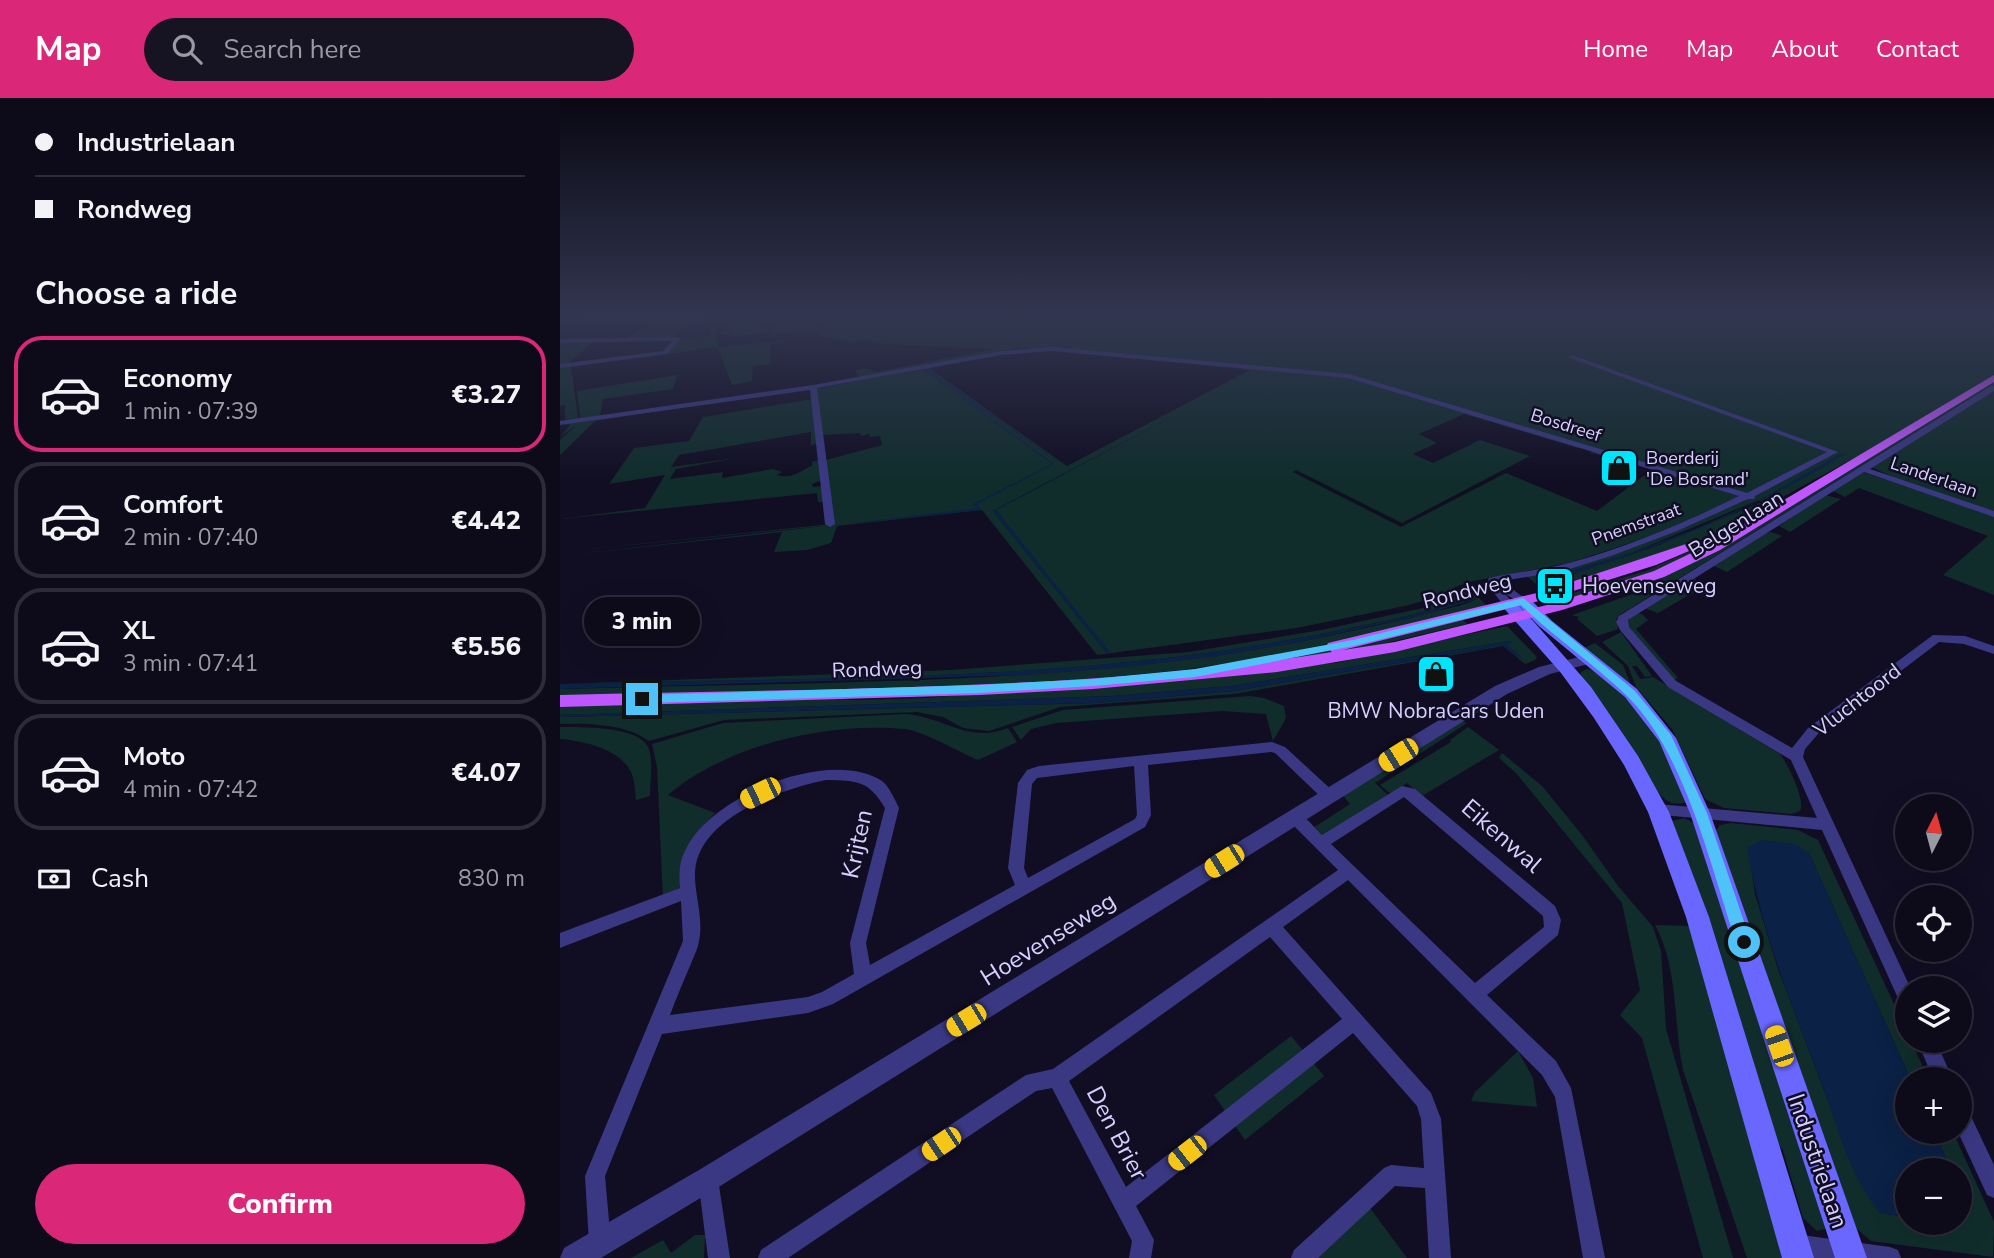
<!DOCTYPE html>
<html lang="en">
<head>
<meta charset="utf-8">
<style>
	body { margin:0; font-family:"Nunito Sans",sans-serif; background:#161323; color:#f1f3f6; height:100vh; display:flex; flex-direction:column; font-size:26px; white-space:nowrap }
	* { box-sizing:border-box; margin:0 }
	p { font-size:23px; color:#9a9aa2 }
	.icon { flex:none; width:38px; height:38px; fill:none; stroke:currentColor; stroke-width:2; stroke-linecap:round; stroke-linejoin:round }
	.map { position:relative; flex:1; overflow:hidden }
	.drawer { display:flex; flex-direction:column; background:#0d0a1a; width:560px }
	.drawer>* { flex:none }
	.hud { display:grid; align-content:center; height:154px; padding:0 35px; background:#0d0a1a }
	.needle { width:46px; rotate:6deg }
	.fabs { position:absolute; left:1335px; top:696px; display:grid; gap:14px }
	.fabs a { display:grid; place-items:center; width:77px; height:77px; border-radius:50%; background:#0d0a1a; box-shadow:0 7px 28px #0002,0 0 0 2px #2d2b39; font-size:35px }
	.end { position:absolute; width:32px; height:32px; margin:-16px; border:9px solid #4fc3f7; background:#111; box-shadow:0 0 0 4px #111 }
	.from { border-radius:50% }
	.bubble { position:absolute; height:49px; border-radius:24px; background:#0d0a1a; box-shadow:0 7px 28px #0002,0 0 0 2px #2d2b39; font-size:23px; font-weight:800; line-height:49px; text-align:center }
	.car { position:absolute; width:21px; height:42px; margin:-21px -10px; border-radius:9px; box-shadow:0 0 5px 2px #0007; background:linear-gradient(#f5c518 24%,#345 0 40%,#f5c518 0 76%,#345 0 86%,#f5c518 0) }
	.hud b { display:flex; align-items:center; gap:24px; height:66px; font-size:26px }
	.hud b+b { border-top:2px solid #2d2b39 }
	.hud i { width:18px; height:18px; background:#f1f3f6 }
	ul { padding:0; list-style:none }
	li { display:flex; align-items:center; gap:21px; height:116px; margin:0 14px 10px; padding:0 21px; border:4px solid #2d2b39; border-radius:28px }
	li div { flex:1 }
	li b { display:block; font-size:26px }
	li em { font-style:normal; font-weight:800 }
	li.on { border-color:#db2777 }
	li>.icon { width:63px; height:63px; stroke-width:1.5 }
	h2 { padding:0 35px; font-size:32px; line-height:84px }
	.pay { display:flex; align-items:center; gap:18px; height:77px; padding:0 35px; font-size:26px }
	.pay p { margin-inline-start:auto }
	.action { display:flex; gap:14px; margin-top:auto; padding:14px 35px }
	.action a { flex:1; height:80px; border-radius:42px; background:#db2777; color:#fff; font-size:28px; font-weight:800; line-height:80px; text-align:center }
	header { display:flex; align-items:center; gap:42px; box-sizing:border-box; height:98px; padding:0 35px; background:#db2777; color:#fff }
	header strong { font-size:33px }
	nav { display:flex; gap:38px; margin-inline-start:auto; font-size:24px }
	.search { width:490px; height:63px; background:#161323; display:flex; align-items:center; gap:18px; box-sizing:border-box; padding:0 24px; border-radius:38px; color:#9a9aa2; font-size:26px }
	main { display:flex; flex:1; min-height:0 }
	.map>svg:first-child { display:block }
	.green { fill:#102d2c; fill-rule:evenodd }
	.water { fill:#0b2145 }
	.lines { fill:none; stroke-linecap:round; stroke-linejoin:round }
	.minor { fill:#3a3883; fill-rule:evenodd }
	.tertiary { fill:#3a3883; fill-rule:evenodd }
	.secondary { fill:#6967ff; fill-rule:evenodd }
	.primary { fill:#be57ff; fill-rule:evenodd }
	.route { fill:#4fc3f7 }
	.labels { text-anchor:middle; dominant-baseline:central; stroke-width:5; stroke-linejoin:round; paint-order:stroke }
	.far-street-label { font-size:18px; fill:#d5d0ff; stroke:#110e23 }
	.far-poi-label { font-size:18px; fill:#d5d0ff; stroke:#110e23; text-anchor:start }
	.street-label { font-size:21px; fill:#d5d0ff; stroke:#110e23 }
	.poi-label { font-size:21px; fill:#d5d0ff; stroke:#110e23; text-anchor:start }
	.near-street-label { font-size:24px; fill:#d5d0ff; stroke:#110e23 }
</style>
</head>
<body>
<header>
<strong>Map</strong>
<div class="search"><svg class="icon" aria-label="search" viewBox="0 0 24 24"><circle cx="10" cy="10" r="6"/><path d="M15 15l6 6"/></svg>Search here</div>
<nav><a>Home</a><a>Map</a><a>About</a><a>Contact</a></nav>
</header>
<main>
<section class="drawer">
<div class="hud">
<b><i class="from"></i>Industrielaan</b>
<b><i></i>Rondweg</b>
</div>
<h2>Choose a ride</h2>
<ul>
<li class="on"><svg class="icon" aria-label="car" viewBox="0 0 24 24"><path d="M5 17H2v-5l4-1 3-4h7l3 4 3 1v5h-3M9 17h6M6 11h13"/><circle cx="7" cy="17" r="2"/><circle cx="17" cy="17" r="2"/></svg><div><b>Economy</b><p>1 min · 07:39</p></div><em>€3.27</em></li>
<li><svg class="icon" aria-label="car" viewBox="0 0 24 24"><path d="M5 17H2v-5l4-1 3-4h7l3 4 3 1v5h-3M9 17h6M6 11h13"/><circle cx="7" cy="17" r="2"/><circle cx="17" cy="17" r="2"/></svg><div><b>Comfort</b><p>2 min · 07:40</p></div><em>€4.42</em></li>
<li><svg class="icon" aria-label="car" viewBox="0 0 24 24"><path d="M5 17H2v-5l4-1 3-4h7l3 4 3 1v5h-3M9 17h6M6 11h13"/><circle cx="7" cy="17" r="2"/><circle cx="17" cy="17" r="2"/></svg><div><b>XL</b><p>3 min · 07:41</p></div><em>€5.56</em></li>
<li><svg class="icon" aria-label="car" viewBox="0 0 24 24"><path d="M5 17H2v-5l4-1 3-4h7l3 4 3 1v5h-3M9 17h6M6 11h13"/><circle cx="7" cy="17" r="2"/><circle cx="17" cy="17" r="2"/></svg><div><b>Moto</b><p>4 min · 07:42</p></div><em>€4.07</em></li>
</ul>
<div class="pay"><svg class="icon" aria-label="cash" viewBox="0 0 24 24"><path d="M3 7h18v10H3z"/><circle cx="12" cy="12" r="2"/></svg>Cash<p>830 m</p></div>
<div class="action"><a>Confirm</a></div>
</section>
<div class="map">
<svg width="1434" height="1160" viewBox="0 0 1434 1160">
	<rect width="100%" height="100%" fill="#110e23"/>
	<!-- green -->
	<g class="green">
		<polygon points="28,220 211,220 207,223 207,235 173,238 171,236 158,236 162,234 161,228 166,225 158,224 155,240 158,249 235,242 211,246 210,266 193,268 192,283 172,287 158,249 11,269 18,320 20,319 17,293 117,277 113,291 43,301 40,318 0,325 10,321 5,322 5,307 0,308 0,243 36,242 7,266 106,255 121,241 150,238 152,227 134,224 110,240 66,241 90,225 24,222"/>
		<path d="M212,220h56l-8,7v4l10,-11h1164v195l-95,-33 -34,-16 -244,150 -5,5 2,10 -21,7 -20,-17 2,-2 -7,-2 70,-24 -4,-4 74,-35 147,-89 -7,-4 -139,76 -49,20 -89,26 -4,-4 -33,9 -11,-10 44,-9 68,-23 112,-46 -15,-5 3,4 -1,4 -90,36 -79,26 -96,18 -18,6 -12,8 -38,11 -109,22 -199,27 -115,-145 -145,16 -6,17 -24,7 -33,2 8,-20 -222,24 263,-30 -263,26 271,-28 -11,-81 2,-1 4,18 56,-15 -2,-9 -10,1 -1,-3 -8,2 -1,-3 -38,2 -2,5 -5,-51 184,-35 37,-5 -16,-2 -170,33 9,-3 -4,-6c7,-3 14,-4 19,1l121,-23 -108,-5 -19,-4 -14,2 -36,-6 1,-5 -46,3zM486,252l196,19 6,2 -181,95 -138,-98 80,-15zM904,316l117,35 -6,-4 23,6 -10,1 23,6 -2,-4 15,5 -4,1 34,8 -57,43 -91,-38 -105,54 -108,-55 3,-2 106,53 128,-67 -50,-16 -47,23 -20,-9 24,-11 -18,-9zM615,317l-179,95 113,142 -2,1 -114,-142zM1199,402l3,2 -108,45 -73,24 -45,11 98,-30z"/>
		<path d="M253,301l4,44 -6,3v-14l-132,23 -8,12 65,-9 -60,11 -6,10 53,-7 -1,6 51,-9 9,3 -5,3c15,5 24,-5 35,-9v-4l7,-2 3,20 -10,4 1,3 9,-1 3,16h-7l-1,-9 -257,26 85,-11 20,-33 -56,9 25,-36 55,-7 14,-24z"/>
		<polygon points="137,307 35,323 0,357 0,342 18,326 0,339 10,327 2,326"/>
		<polygon points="1302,374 1434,417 1434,497 1383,477 1428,438 1299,390 1285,399 1273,393"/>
		<polygon points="1265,397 1281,401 1230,434 1219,428"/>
		<polygon points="1173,434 1093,476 998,505 993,501 1088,472"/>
		<polygon points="1211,434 1222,438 1167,474 1154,468 1204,435"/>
		<polygon points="1132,480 1148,486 1098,515 1084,510"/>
		<path d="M906,492l7,2 16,16 -205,46 -95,15 -93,10 -119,6 -417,12v-8c256,-8 516,-1 768,-53 36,-8 73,-15 108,-25 14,-3 29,-6 41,-12l-7,-1c-51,18 -106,27 -159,38 -247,48 -501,41 -751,48l391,-14 238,-18 132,-22 102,-22 22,-7z"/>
		<polygon points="1076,515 1082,516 1088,522 1076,531 1118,580 1114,582 1067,527 1069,521"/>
		<polygon points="902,521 907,526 779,556 711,563"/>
		<path d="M947,528l30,31 -2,3 -10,4 -22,-18 -268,48 -175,13 -71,24 -26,-3 -20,-11 -26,-5 -193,8 -75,21c-23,-17 -60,-18 -89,-17v-7l536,-14 138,-12 269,-46 16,13 -13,-13 5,-4 -280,45 -118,10 -553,19v-10l250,-7 44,2 72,-2 410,-35z"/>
		<path d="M1061,534l31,44 -7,1 -8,-11h-5l8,13 13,-2 127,77c8,10 26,47 20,57l-9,3 -67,-6 -19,-9 -33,-70 -36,-42 -8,-21 -26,-24z"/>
		<polygon points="1035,545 1063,567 1070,585 1024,550"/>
		<path d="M1027,571c22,2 60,47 71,66 12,21 19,45 28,67 -28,10 -34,-29 -54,-45l-52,-81 1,-4z"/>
		<polygon points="690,598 704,600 724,608 726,620 713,643 706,616 662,613 496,625 471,631 461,642 452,629 503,612"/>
		<path d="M345,616c40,3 63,30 103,14l9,14 -39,18c-17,-7 -57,-30 -73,-31 -77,-7 -177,15 -237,66l47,18 -12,14 -21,59 -19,11 -6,-130 -5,-23 71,-21z"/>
		<polygon points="902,623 907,625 815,685 828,697 767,736 759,737 753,730 790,706 782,696"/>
		<path d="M0,629c20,0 78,-1 88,20 6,14 2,34 2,49l-14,4c-1,-7 -1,-16 -3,-23 -8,-27 -48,-36 -73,-38z"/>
		<polygon points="908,629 939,652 862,698 847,685 831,696 820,687 891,644 890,642"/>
		<polygon points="942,655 982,688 1022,737 1058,788 1093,829 1101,853 1106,931 1173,1160 1143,1160 1082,940 1060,917 1080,892 1062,805 956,675 939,660"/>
		<polygon points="1124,720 1134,725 1267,1130 1257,1133 1243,1120 1223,1052 1209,1036 1112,723"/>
		<polygon points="1171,725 1238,732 1258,742 1347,934 1348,943 1351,943 1369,982 1351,982 1249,755 1188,750 1195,796 1217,868 1288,1056 1320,1115 1347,1119 1348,1125 1393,1126 1400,1125 1406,1119 1400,1096 1400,1073 1392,1073 1374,1034 1393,1034 1434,1124 1433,1159 1311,1143 1288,1123 1155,734 1160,727"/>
		<path d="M1095,827l36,1 95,332h-39l-64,-188c-10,-48 -4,-101 -28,-145z"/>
		<polygon points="731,938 764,978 685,1042 654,997"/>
		<polygon points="958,953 973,980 977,1009 911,1003 915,994"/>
		<polygon points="810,1110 847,1160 756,1160"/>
		<polygon points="135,1137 145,1137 144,1160 71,1160 103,1142 111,1155"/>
	</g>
	<!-- water -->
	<g class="water">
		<polygon points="416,261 369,271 503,367 365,272 494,366 417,406 421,412 276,427 418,410 413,406 492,366 363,272 304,282"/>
		<polygon points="616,317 436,412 550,554 547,555 433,413"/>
		<path d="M1282,355l3,1c-78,48 -160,84 -248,112 -17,6 -44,18 -61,16l98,-30 61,-23 63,-28z"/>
		<path d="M910,500l7,1 -59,17 -119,26 -79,14 -103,12 -92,7 -465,14v-5c247,-7 497,-1 740,-46 57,-11 116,-21 170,-40z"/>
		<polygon points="951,543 953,545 947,547 962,559 959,560 943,547 674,593 536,605 0,619 0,617 553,598 671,588"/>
		<path d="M1201,742l34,4 14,9 102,227h-3v52h26l18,39h-44l-1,46 -27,-4c-29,-35 -42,-83 -57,-126 -30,-78 -62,-156 -76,-239z"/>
	</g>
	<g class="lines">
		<!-- minor -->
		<g class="minor">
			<polygon points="0,222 140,221 143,223 140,225 0,226"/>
			<polygon points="118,239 121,241 107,256 0,270 0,266 103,253 112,243 0,245 0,241"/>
			<path d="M491,249l298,27 398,119 80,-41 -257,-94 -1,-1 3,-2 266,97 -83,44 -1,3h-6l-71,32 -66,25 -48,15 -61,10 26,20 -5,3 -18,-10 10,11 -6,3 -4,-1 -15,-19 -2,-8 1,-2c26,-6 54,-8 80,-15 58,-16 116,-40 170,-67l-391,-118 -297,-27 -50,4 -184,33 18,136 -5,3 -5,-3 -15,-134 -250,35v-4l253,-36 188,-34z"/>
			<polygon points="1431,288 1434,288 1434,293 1310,371 1434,413 1434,419 1304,374 1068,522 1069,529 1116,583 1232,650 1248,630 1373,537 1405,538 1434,548 1434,556 1404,546 1379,544 1258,636 1245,651 1243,659 1351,891 1348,891 1348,911 1342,909 1262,732 1092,716 1090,712 1092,708 1097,706 1257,720 1231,662 1108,589 1060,532 1056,524 1059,518"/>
			<path d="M712,644l13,5 50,46 2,4 -2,4 -5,1 -5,-1 -50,-48 -4,-1 -123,13 3,50 -6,12 -312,177 -25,9 -146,21 -57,142 6,67 -3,8 -8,3 -8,-3 -3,-8 -4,-67 98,-235 -2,-40 -121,47v-15l120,-45c-1,-13 -1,-26 5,-37 24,-55 145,-104 197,-70 7,5 13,19 17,27l-33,135 4,22 145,-80 -7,-17 10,-85 9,-13 12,-4zM574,668l3,49 -2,4 -107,59 -4,-10 8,-84 5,-6zM266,682c32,1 42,0 59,28l-35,135 4,31 -32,18 -14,5 -138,18c6,-16 13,-33 20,-49 3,-8 8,-17 9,-25 5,-23 -5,-47 -4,-69 3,-55 87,-83 131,-92z"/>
			<path d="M842,688l13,3 140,117 6,14 -3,15 -71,60 69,66 15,27 34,170h-22l-28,-161 -13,-22 -194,-195 -65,47 148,166 10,26 10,139h-22l-4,-70 -30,-2 -77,72h-27l3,-8 90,-82 7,-3 33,3 -3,-49 -4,-13 -64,-73 -217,173 18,34 -3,18h-22l3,-17 -80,-153 -16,3 -248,167h-30l3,-8 265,-175 27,-6 285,-199 -48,-48 -2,-4 2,-4c13,-4 23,13 32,21zM844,699l139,119 1,11 -69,56 -144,-139zM710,839l72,82 -216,168 -57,-106z"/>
			<polygon points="1357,943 1376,943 1393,982 1374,982"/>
			<polygon points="1400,1007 1407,1010 1434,1067 1434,1100 1427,1097 1398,1034 1400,1034"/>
			<polygon points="148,1071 155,1074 158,1081 170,1160 148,1160 138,1081 141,1074"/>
			<polygon points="1234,1136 1330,1149 1338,1152 1341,1160 1249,1160 1226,1155 1223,1147 1226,1139"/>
		</g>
		<!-- tertiary -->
		<polygon class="tertiary" points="1031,556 1036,558 1039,561 1036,564 990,576 947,596 157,1090 41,1160 0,1160 4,1150 139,1072 935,588 979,569"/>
		<!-- secondary -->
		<g class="secondary">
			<polygon points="963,498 969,500 992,523 1077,591 1116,640 1150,715 1307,1160 1275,1160 1130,715 1099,643 1065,599 980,529 957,506 955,503 957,500"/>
			<polygon points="949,502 955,504 975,525 1031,589 1078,658 1109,714 1149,819 1254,1160 1222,1160 1126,819 1088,714 1064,667 1034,620 1001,575 941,507"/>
		</g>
		<!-- primary -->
		<path class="primary" d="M1434,277v7l-274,168 -56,27 -102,33 -167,42 -118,20 -184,17 -114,6 -419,12v-12c257,-7 518,-3 772,-43l-6,-5 2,-4 213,-51 148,-49h10l2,3 -45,19 -105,33 -208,52 52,-8 156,-38 103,-33 56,-27z"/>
	</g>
	<!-- sky -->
	<linearGradient id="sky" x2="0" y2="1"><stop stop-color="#090813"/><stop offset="0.57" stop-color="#323650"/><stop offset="1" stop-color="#323650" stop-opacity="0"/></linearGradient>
	<rect width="1434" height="383" fill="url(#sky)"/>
	<!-- route -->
	<path class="route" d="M963,500l112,93 36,44 36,78 44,129 -2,5 -5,2 -6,-2 -2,-5c-26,-77 -51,-190 -110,-247 -33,-32 -72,-58 -105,-90l-168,41 -158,31 -102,9 -114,7 -337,10 -6,-4 6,-4 337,-10 114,-6 102,-10 158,-29z"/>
	<!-- icons -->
	<defs>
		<g id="shop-square" transform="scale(2.0125)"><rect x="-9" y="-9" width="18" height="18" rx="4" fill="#00e5fb" stroke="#110e23"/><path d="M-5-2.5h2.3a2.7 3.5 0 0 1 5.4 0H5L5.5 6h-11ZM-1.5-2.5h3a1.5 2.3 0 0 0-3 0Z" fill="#111"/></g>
		<g id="bus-square" transform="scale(2.0125)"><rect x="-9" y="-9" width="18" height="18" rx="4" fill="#00e5fb" stroke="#110e23"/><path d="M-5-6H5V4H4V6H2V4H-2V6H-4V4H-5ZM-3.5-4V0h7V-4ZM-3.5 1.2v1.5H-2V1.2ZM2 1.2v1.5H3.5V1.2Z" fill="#111"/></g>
	</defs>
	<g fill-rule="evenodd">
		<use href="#shop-square" x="1059" y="370"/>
		<use href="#bus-square" x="995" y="488"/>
		<use href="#shop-square" x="876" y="576"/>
	</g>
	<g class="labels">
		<!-- far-street labels -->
		<g class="far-street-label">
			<text transform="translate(1006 327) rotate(17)">Bosdreef</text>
			<text transform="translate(1374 379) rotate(19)">Landerlaan</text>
			<text transform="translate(1076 426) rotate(-20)">Pnemstraat</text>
		</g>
		<!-- far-poi labels -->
		<g class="far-poi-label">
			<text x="1086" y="360">Boerderij<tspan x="1086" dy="21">'De Bosrand'</tspan></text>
		</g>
		<!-- street labels -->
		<g class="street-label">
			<text transform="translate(1176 426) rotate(-32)">Belgenlaan</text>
			<text transform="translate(907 493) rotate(-14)">Rondweg</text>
			<text transform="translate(317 571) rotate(-2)">Rondweg</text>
			<text transform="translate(1297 602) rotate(-38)">Vluchtoord</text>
		</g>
		<!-- poi labels -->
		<g class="poi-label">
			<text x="1022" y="488">Hoevenseweg</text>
			<text x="876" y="613" text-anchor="middle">BMW NobraCars Uden</text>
		</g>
		<!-- near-street labels -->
		<g class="near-street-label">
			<text transform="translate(942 738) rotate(41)">Eikenwal</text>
			<text transform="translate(297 746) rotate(-78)">Krijten</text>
			<text transform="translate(488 841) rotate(-32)">Hoevenseweg</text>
			<text transform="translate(557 1035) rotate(62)">Den Brier</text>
			<text transform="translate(1258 1063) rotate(71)">Industrielaan</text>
		</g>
	</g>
</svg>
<div class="fabs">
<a><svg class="needle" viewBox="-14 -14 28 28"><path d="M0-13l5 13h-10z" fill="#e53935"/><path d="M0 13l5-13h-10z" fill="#9a9aa2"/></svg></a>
<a><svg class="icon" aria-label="locate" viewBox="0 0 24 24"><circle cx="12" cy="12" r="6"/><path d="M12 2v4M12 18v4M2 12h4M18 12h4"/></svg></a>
<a><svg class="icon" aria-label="layers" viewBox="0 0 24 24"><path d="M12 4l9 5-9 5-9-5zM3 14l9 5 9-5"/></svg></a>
<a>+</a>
<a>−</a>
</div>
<i class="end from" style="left:1184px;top:844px"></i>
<i class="end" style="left:82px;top:601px"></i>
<div class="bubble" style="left:24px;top:499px;width:116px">3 min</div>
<i class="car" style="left:838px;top:657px;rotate:238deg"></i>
<i class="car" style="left:200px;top:695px;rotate:244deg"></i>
<i class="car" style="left:664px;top:763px;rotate:238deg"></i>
<i class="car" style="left:406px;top:922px;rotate:239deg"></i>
<i class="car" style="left:1219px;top:948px;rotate:341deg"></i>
<i class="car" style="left:381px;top:1046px;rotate:236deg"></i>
<i class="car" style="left:627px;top:1055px;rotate:232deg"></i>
</div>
</main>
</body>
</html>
